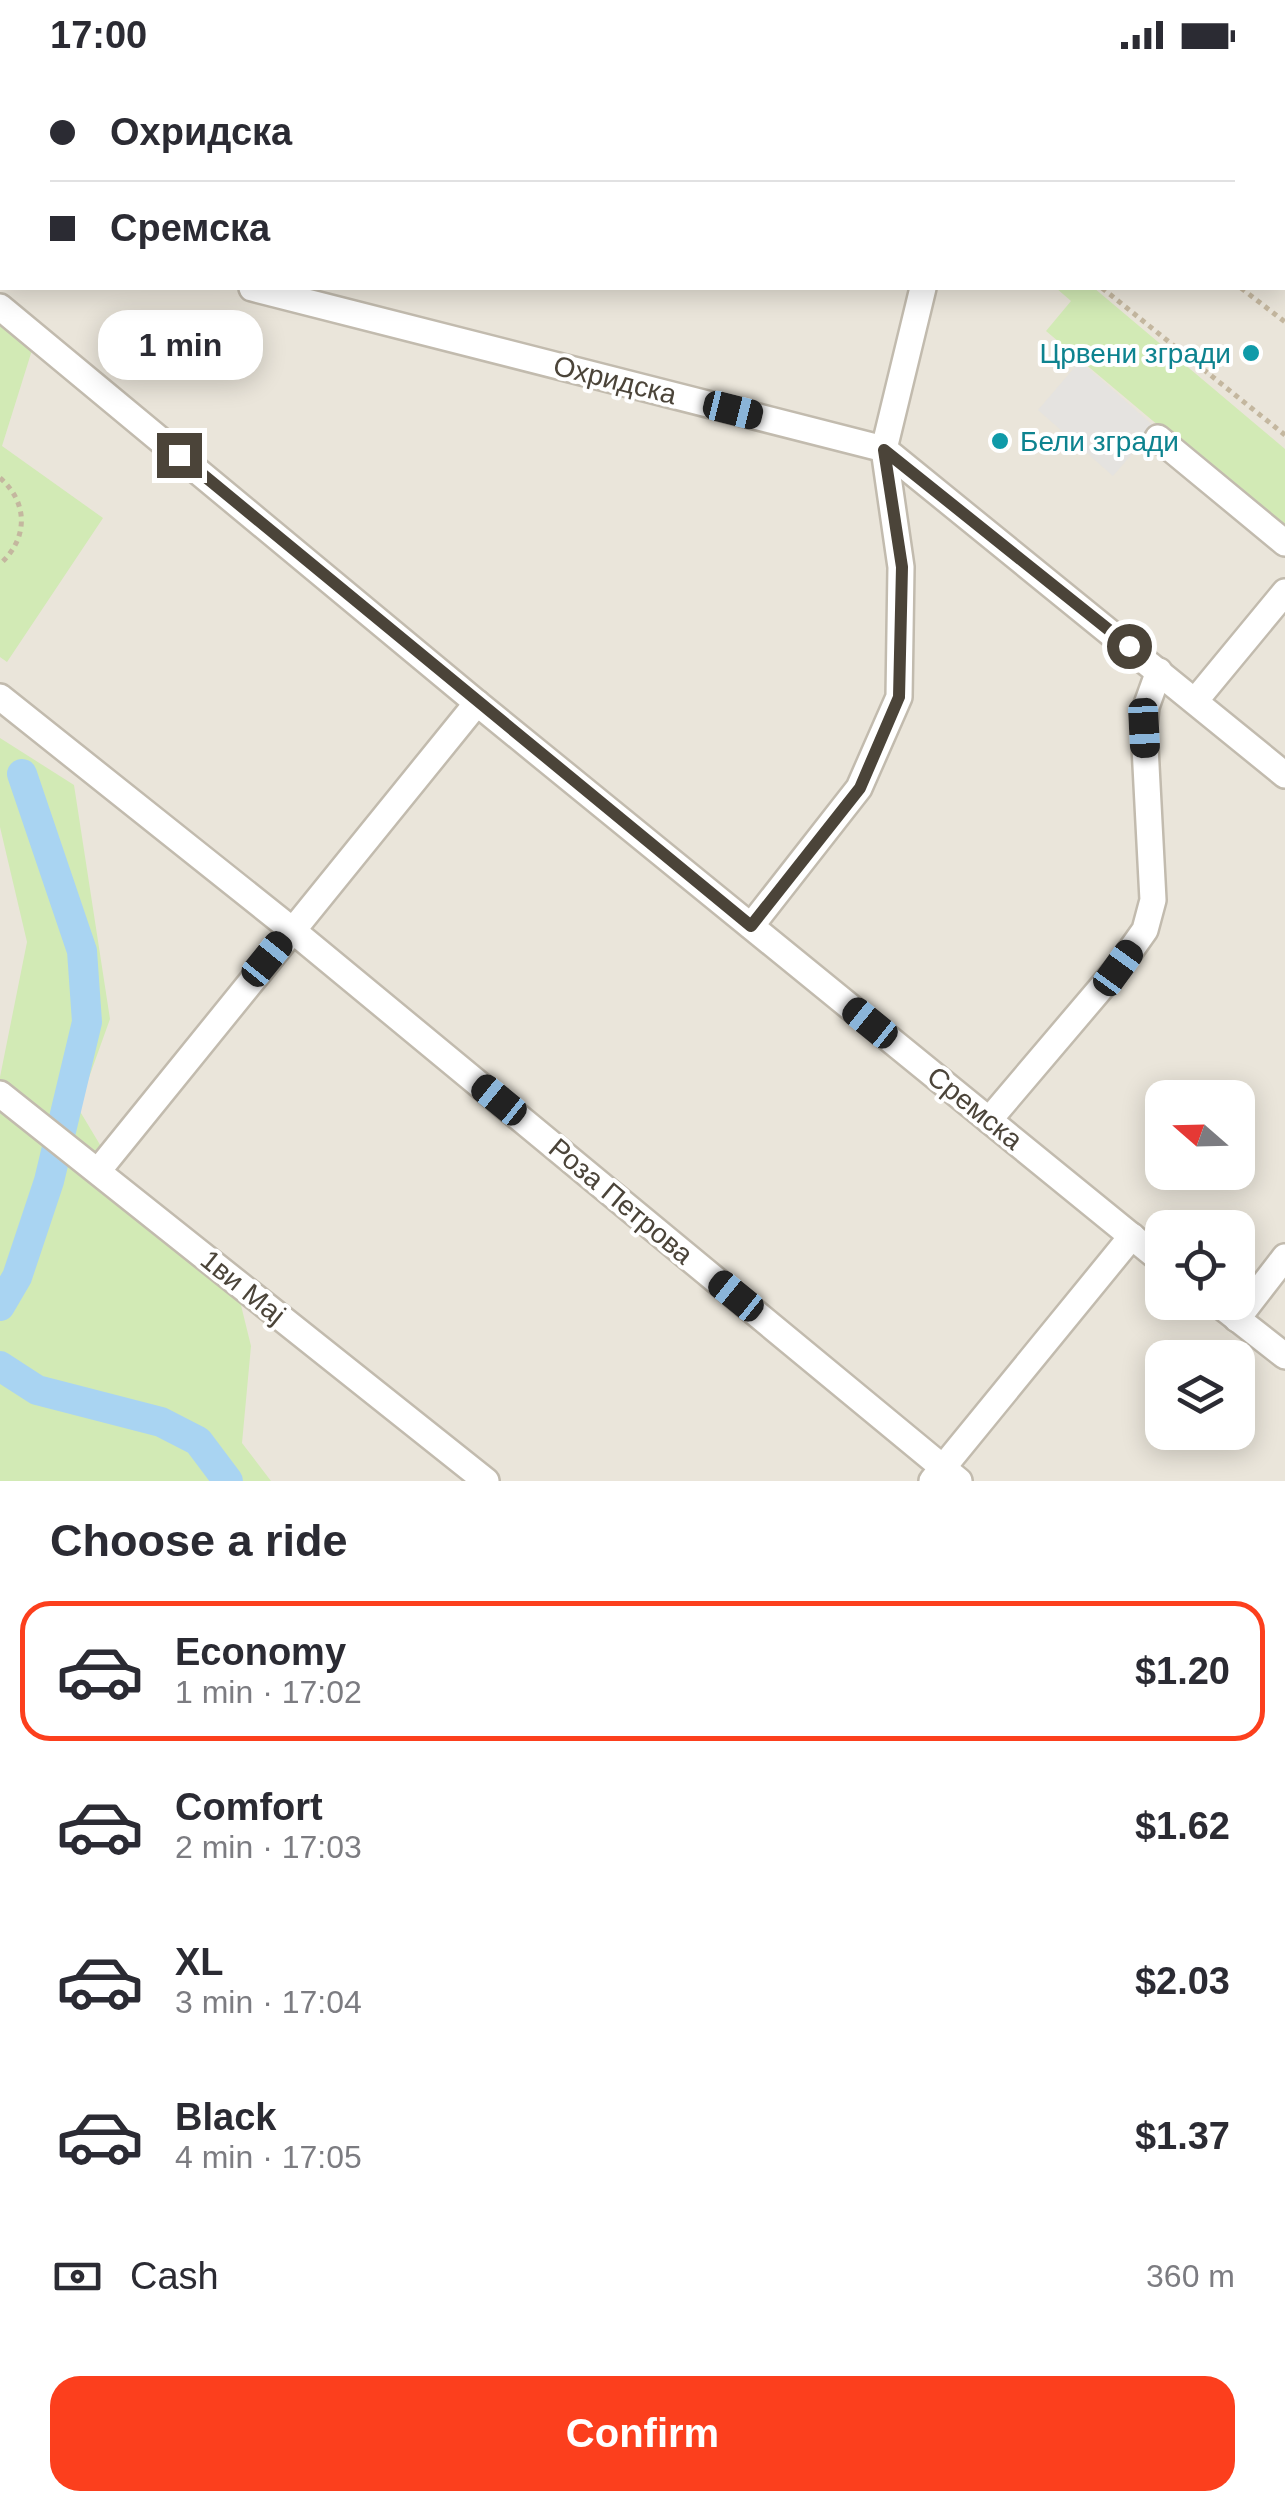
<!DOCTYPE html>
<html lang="en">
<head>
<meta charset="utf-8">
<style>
	body { margin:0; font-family:Helvetica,sans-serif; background:#f2f2f3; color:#2b2b33; height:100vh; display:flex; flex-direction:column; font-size:38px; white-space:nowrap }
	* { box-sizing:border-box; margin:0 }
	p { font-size:32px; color:#7c7c81 }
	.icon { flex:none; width:55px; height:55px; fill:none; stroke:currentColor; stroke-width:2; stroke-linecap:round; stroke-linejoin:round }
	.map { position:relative; height:1411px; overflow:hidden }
	.sheet { display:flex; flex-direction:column; background:#fff; flex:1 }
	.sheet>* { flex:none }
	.guide { position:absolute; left:0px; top:0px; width:1285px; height:220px; box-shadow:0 5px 25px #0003; display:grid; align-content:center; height:220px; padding:0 50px; background:#fff }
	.needle { width:65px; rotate:290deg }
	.buttons { position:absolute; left:1145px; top:1010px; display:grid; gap:20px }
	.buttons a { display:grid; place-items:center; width:110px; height:110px; border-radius:20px; background:#fff; box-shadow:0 5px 25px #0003; font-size:50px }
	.end { position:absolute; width:45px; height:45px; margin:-22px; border:12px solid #4b4439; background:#fff; box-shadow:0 0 0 5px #fff }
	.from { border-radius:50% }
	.bubble { position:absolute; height:70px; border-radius:30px; background:#fff; box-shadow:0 5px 25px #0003; font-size:32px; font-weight:600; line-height:70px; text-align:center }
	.car { position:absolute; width:30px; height:60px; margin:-30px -15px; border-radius:12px; box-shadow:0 0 8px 2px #0007; background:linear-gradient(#222 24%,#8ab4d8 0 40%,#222 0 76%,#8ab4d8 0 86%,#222 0) }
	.guide b { display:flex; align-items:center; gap:35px; height:95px; font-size:38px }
	.guide b+b { border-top:2px solid #e1e1e2 }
	.guide i { width:25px; height:25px; background:#2b2b33 }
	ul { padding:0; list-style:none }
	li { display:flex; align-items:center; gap:30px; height:140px; margin:0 20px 15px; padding:0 30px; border:5px solid transparent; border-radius:30px }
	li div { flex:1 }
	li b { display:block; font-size:38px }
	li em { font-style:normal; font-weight:600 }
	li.active { border-color:#fc3f1d }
	li>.icon { width:90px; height:90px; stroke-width:1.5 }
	h2 { padding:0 50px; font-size:45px; line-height:120px }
	.pay { display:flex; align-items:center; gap:25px; height:110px; padding:0 50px; font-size:38px }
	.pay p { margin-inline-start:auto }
	.cta { display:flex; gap:20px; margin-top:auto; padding:20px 50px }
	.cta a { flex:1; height:115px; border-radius:30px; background:#fc3f1d; color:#fff; font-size:40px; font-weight:600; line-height:115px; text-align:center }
	.status { display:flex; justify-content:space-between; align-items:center; height:70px; padding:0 50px; background:#fff; direction:ltr }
	.status svg { height:28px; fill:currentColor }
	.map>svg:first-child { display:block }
	.residential { fill:#eae5da; fill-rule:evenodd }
	.green { fill:#d2eab5 }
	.parking { fill:#e5e3e0 }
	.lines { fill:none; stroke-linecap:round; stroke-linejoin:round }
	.canal { stroke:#a9d4f2; stroke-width:30 }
	.street-casing { stroke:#c2bbae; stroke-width:30 }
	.path { stroke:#c4b79f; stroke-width:5; stroke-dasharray:5 5; stroke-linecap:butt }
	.street { stroke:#fff; stroke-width:25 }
	.route { stroke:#4b4439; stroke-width:12 }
	.culture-dot { fill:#0f9aa8; stroke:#fff; stroke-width:4 }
	.labels { text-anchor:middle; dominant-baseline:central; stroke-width:8; stroke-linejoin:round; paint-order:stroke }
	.culture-label { font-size:28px; fill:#0d838f; stroke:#fff; text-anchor:end }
	.street-label { font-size:28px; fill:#4b4439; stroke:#fff }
</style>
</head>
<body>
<div class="status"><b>17:00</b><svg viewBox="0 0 49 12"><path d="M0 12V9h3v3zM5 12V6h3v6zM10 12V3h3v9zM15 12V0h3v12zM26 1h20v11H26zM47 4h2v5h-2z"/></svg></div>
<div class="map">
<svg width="1285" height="1411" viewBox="0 0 1285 1411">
	<rect width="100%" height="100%" fill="#f6f3ec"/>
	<!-- residential -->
	<path class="residential" d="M0,0h1285v1411h-1285zM2,2h1280v216h-1280zM1162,1028h76v74h-76zM1162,1158h76v74h-76zM1162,1288h76v74h-76z"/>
	<!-- green -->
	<g class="green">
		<polygon points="1056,218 1094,218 1285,379 1285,462 1046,261 1071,231"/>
		<polygon points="0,249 33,277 2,376 103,448 7,592 0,587"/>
		<polygon points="0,668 74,715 110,949 78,1038 145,1150 238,1223 251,1276 242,1373 271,1411 0,1411 0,1007 27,872 0,757"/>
	</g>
	<!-- parking -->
	<polygon class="parking" points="1080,291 1155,357 1113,406 1038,340"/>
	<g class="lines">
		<!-- canal -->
		<g class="canal">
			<polyline points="0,1236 17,1207 49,1111 87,952 82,881 22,704"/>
			<polyline points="0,1296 37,1320 161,1352 198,1371 228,1411"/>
		</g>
		<!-- street casing -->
		<g class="street-casing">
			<g id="street">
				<polyline points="621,0 631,2"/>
				<polyline points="976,2 977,0"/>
				<polyline points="0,154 2,155"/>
				<polyline points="1282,165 1285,166"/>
				<polyline points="252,218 884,379 1285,705"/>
				<polyline points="0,237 477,633 1162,1191"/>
				<polyline points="1158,368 1285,473"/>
				<polyline points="0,627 291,859 959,1411"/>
				<polyline points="1195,631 1285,522"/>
				<polyline points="751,856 859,718 899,627 901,497 884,379 923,218"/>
				<polyline points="0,1024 486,1411"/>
				<polyline points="989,1050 1118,898 1145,860 1153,830 1144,657 1146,637 1159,601"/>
				<polyline points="98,1101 477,633"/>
				<polyline points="1216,1232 1285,1286"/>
				<polyline points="1237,1249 1285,1187"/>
				<polyline points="932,1411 1132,1166"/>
			</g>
		</g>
		<!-- path -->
		<g class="path">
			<polyline points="1102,218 1285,365"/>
			<polyline points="1241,218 1285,252"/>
			<path d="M0,408c29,25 28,61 0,86"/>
		</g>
		<!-- street -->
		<use href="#street" class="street"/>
	</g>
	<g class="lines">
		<!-- route -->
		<polyline class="route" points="179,385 751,856 860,718 899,627 902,497 884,380 1129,576"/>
	</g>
	<!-- markers -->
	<g class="culture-dot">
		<circle cx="1251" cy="283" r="10"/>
		<circle cx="1000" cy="371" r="10"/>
	</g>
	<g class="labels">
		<!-- culture labels -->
		<g class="culture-label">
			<text x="1231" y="283">Црвени згради</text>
			<text x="1020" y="371" text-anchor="start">Бели згради</text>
		</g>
		<!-- street labels -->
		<g class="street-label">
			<text transform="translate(615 310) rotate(14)">Охридска</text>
			<text transform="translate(975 1038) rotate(39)">Сремска</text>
			<text transform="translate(621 1131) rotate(40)">Роза Петрова</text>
			<text transform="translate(243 1217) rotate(39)">1ви Мај</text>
		</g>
	</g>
</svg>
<div class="buttons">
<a><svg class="needle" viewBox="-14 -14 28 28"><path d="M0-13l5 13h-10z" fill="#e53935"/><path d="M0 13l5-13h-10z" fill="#7c7c81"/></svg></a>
<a><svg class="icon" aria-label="locate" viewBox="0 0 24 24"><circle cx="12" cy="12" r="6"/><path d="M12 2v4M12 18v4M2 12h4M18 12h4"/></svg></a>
<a><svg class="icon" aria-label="layers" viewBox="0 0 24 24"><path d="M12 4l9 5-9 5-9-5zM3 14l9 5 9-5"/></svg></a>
</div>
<i class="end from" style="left:1129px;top:576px"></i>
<i class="end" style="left:179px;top:385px"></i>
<div class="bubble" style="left:98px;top:240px;width:165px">1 min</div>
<i class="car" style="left:733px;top:340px;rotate:104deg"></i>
<i class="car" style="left:1144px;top:658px;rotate:177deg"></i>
<i class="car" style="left:267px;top:889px;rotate:39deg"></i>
<i class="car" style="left:1118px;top:898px;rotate:36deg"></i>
<i class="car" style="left:870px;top:953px;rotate:309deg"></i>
<i class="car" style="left:499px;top:1030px;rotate:309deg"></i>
<i class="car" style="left:736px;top:1226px;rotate:309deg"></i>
<div class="guide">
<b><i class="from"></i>Охридска</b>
<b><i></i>Сремска</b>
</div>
</div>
<section class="sheet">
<h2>Choose a ride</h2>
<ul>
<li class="active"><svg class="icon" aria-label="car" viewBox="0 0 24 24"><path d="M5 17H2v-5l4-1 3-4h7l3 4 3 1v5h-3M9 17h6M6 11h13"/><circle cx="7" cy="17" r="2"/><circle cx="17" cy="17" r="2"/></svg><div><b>Economy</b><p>1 min · 17:02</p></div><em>$1.20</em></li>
<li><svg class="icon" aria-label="car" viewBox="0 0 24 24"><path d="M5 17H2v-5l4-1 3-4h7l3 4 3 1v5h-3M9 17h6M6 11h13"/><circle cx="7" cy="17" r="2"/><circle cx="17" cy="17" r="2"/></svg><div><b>Comfort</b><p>2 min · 17:03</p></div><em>$1.62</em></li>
<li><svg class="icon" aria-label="car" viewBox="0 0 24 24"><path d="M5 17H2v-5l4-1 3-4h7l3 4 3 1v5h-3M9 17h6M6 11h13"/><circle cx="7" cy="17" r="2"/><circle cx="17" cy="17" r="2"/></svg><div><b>XL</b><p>3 min · 17:04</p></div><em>$2.03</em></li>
<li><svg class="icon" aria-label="car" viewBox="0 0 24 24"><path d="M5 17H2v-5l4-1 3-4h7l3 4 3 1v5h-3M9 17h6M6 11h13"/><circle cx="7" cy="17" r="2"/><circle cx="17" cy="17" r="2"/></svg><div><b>Black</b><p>4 min · 17:05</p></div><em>$1.37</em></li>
</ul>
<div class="pay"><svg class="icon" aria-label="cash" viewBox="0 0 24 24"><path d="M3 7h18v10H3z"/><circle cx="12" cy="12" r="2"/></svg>Cash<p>360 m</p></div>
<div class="cta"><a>Confirm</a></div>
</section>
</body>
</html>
